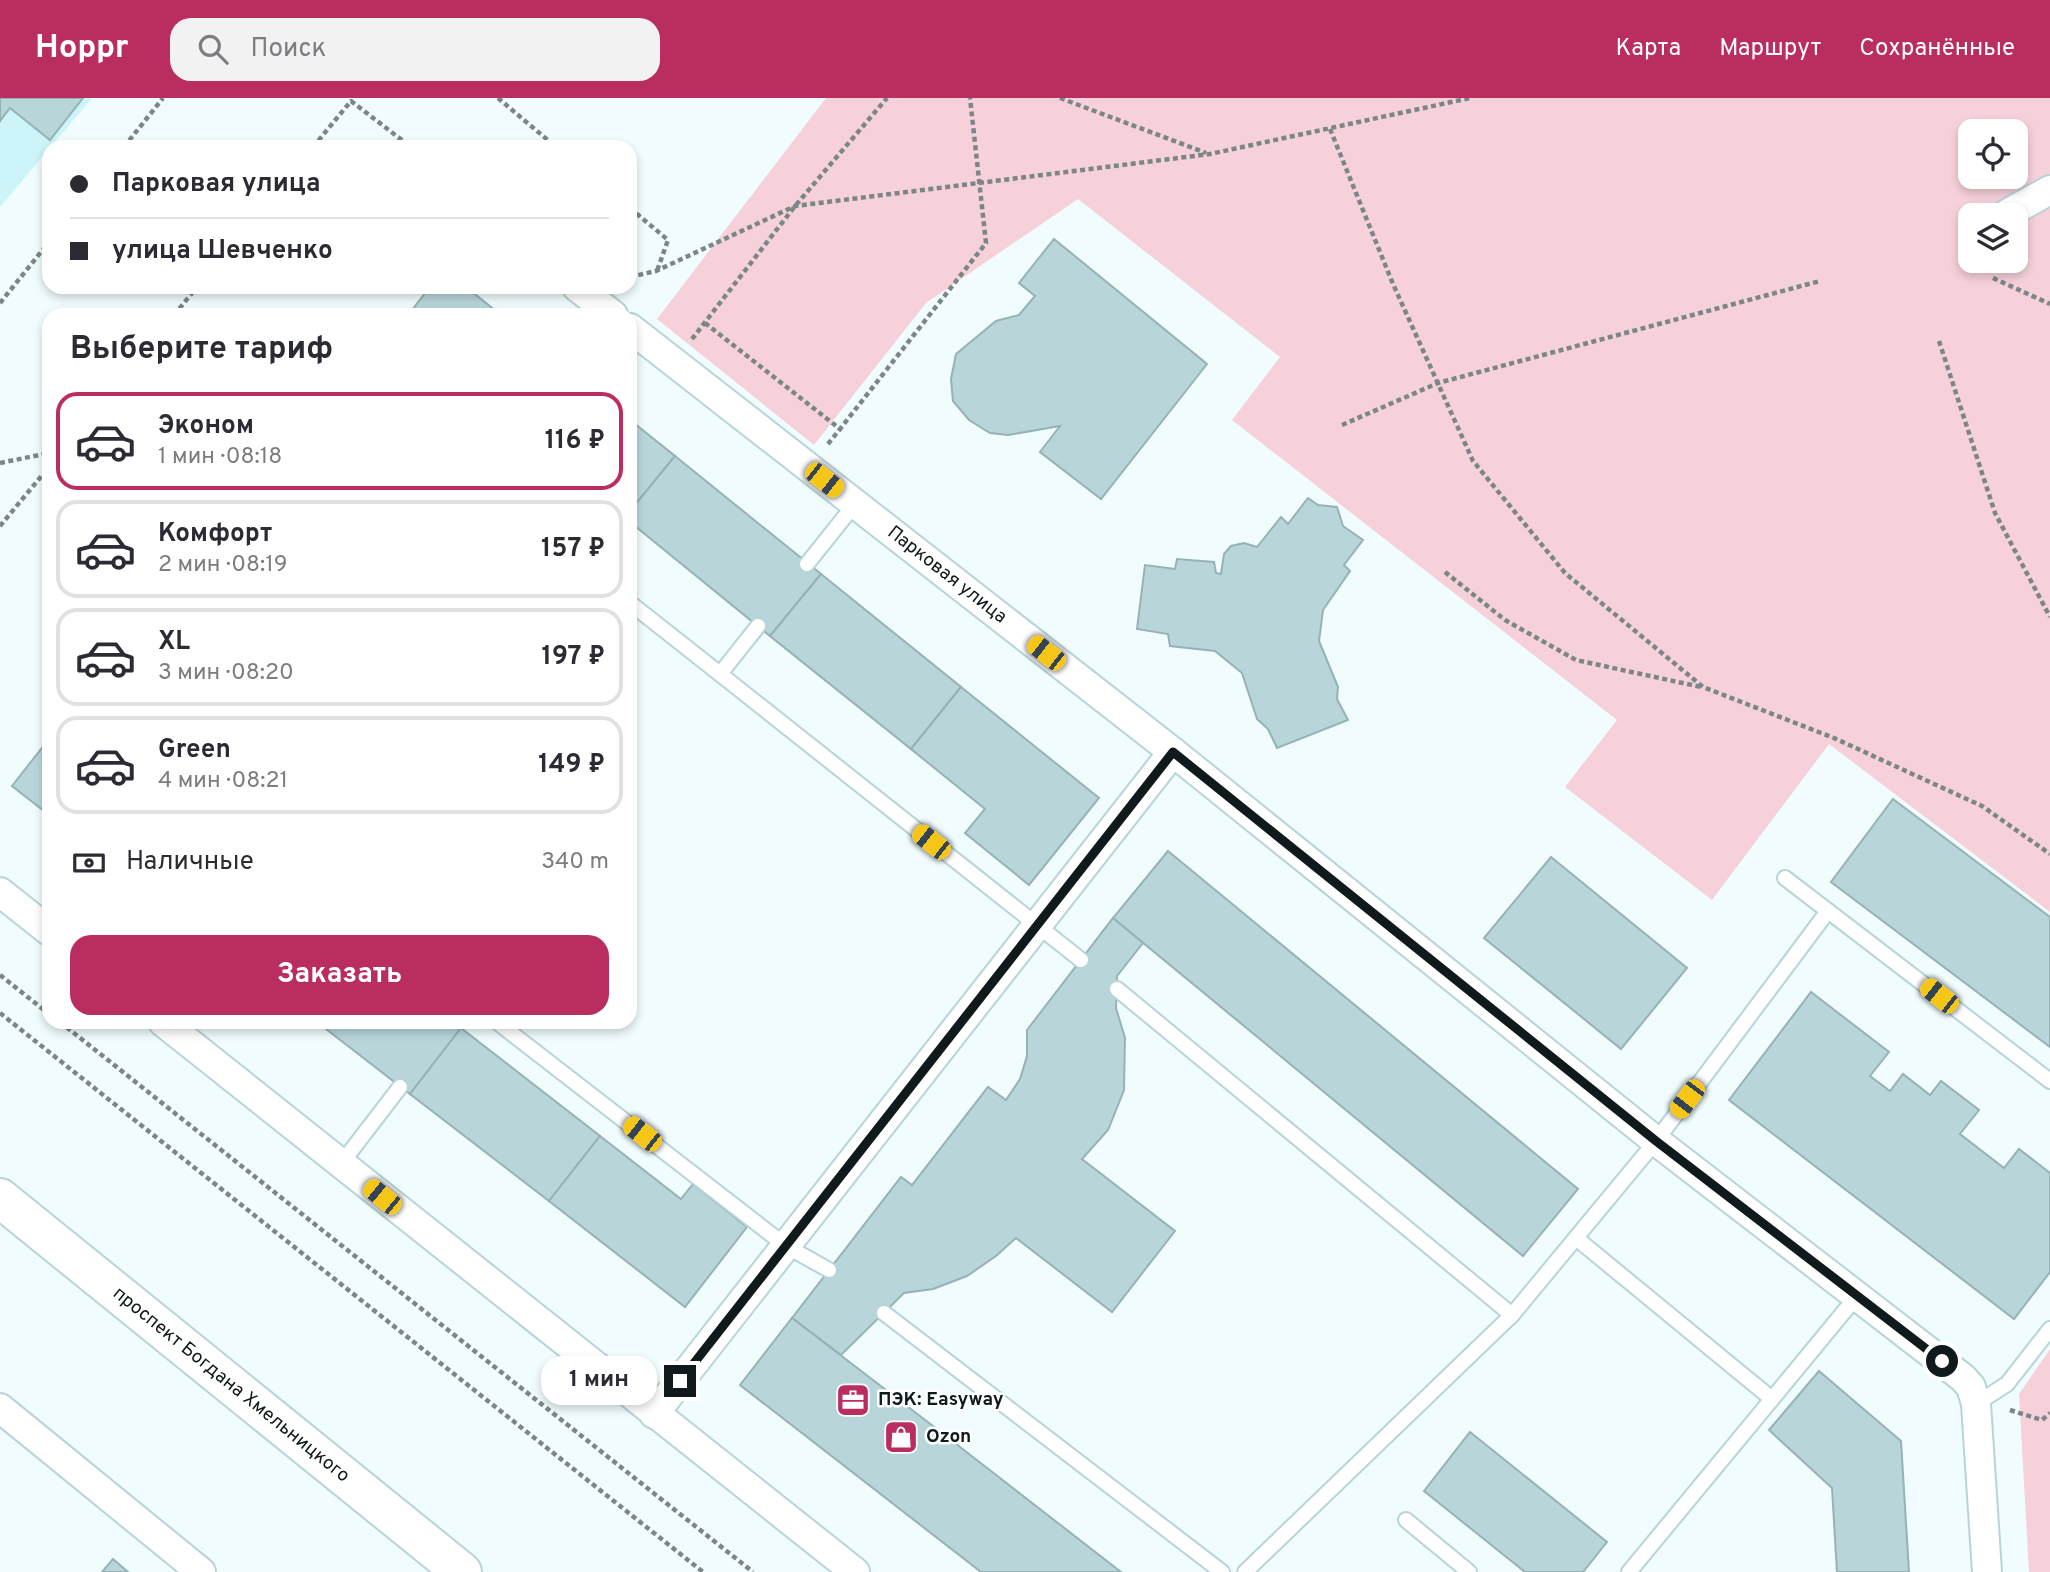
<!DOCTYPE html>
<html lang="ru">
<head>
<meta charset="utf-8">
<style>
	body { margin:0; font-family:Overpass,sans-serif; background:#f2f2f3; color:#2b2b33; height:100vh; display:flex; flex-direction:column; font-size:26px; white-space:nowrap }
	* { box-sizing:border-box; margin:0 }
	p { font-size:23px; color:#7c7c81 }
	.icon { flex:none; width:38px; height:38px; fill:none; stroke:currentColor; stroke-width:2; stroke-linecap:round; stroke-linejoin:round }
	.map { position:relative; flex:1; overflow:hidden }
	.side { position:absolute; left:42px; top:210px; width:595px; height:721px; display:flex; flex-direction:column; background:#fff; border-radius:21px; box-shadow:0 4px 10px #0003 }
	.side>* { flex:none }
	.hud { position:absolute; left:42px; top:42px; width:595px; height:154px; border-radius:21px; box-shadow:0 4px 10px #0003; display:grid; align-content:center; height:154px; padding:0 28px; background:#fff }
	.controls { position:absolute; left:1958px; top:21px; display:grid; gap:14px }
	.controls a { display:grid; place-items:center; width:70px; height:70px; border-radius:14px; background:#fff; box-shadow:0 4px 10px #0003; font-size:35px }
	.end { position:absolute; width:32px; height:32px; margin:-16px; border:9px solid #101a1c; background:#fff; box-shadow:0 0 0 4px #fff }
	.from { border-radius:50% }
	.bubble { position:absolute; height:49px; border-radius:21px; background:#fff; box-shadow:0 4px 10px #0003; font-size:23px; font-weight:700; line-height:49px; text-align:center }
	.car { position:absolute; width:21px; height:42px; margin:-21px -10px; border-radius:9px; box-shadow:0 0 5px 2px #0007; background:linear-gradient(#f5c518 24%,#345 0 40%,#f5c518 0 76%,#345 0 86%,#f5c518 0) }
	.hud b { display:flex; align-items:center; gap:24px; height:66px; font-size:26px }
	.hud b+b { border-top:2px solid #e1e1e2 }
	.hud i { width:18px; height:18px; background:#2b2b33 }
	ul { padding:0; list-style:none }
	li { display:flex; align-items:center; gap:21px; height:98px; margin:0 14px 10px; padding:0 14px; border:4px solid #e1e1e2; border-radius:21px }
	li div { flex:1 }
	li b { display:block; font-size:26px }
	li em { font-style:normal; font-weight:700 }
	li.on { border-color:#ba2d61 }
	li>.icon { width:63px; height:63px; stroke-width:1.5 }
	h2 { padding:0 28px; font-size:32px; line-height:84px }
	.pay { display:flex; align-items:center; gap:18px; height:77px; padding:0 28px; font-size:26px }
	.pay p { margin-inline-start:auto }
	.primary-button { display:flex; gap:14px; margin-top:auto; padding:14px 28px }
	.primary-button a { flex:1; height:80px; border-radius:21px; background:#ba2d61; color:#fff; font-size:28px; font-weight:700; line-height:80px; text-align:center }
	header { display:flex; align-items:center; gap:42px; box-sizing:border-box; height:98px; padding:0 35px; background:#ba2d61; color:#fff }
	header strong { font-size:33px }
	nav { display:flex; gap:38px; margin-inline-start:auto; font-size:24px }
	.search { width:490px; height:63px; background:#f2f2f3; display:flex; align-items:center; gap:18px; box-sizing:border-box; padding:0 24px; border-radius:21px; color:#7c7c81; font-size:26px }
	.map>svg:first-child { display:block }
	.built { fill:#ccf4f9 }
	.green { fill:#f6d1d9; fill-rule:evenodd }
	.building { fill:#b8d6da; stroke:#96b2b6; stroke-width:2 }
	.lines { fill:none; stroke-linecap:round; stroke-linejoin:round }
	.lane-casing { stroke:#b7d4d8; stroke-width:18 }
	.street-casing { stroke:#b7d4d8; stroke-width:32 }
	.primary-casing { stroke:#b7d4d8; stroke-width:42 }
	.path { stroke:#7b8687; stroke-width:4.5; stroke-dasharray:5 3.5; stroke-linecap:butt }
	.lane { stroke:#fff; stroke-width:14 }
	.street { stroke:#fff; stroke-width:28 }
	.primary { stroke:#fff; stroke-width:38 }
	.route { stroke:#101a1c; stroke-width:9 }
	.labels { text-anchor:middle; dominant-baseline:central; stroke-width:5; stroke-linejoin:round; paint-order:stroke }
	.street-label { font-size:19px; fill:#101a1c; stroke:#fff }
	.poi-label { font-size:19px; font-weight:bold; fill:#101a1c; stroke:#fff; text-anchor:start }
</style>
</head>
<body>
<header>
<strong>Hoppr</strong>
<div class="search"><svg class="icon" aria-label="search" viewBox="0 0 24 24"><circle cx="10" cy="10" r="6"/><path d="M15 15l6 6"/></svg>Поиск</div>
<nav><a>Карта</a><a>Маршрут</a><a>Сохранённые</a></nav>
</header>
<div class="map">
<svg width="2050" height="1474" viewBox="0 0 2050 1474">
	<rect width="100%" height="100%" fill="#f0fcfd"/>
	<!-- built -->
	<polygon class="built" points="0,0 92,0 0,109"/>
	<!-- green -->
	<g class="green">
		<path d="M826,0h1224v814l-221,-168 -117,156 -147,-113 52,-67 -385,-300 48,-63 -202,-158 -152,104 -112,142 -157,-126zM1970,33h46v46h-46zM1970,117h46v46h-46z"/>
		<polygon points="2050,1251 2050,1474 2029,1474 2019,1296"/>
	</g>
	<!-- building -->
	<g class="building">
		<polygon points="0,0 83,0 50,42 10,10 0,23"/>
		<polygon points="1054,141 1207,266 1101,401 1040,354 1060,328 1008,337 990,335 969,322 953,303 951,281 956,256 996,223 1019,217 1035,198 1019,185"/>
		<polygon points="430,189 466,189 501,217 408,217"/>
		<polygon points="630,322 675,358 630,413"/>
		<polygon points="675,358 821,476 770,538 630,424 630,413"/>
		<polygon points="1308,400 1318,407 1337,409 1343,428 1363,442 1344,467 1350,473 1323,512 1319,543 1338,589 1337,601 1348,622 1277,650 1268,631 1257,621 1242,575 1215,553 1170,548 1168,536 1137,531 1145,467 1175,471 1177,461 1214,464 1216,475 1221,476 1224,456 1231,448 1244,445 1257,449 1281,419 1288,426"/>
		<polygon points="821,476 961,589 911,651 770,538"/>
		<polygon points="961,589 1099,700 1029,787 965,735 985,711 911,651"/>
		<polygon points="49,641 49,717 12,688"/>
		<polygon points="1893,701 2050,819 2050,949 1831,784"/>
		<polygon points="1168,753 1578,1091 1523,1158 1113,820"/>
		<polygon points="1551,759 1687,870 1621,951 1484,840"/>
		<polygon points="1113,820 1143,845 1117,878 1116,910 1125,940 1124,992 1108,1032 1082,1061 1175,1133 1112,1214 1016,1140 996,1158 967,1178 933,1191 904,1195 841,1257 792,1220 901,1079 912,1087 988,989 1006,1002 1020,981 1027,958 1027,932"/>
		<polygon points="1811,894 1889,954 1870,978 1890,993 1903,976 1930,997 1941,983 1979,1012 1960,1036 2004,1070 2019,1051 2050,1075 2050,1174 2014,1221 1729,1002"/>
		<polygon points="317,924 453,924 461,930 410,996"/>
		<polygon points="461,930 600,1038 549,1103 410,996"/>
		<polygon points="600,1038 681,1101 693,1086 747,1129 685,1209 549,1103"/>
		<polygon points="792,1220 933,1328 1121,1474 981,1474 740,1287"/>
		<polygon points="1819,1273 1901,1343 1909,1474 1837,1474 1832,1390 1769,1332"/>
		<polygon points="1470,1334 1607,1444 1583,1474 1525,1474 1424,1393"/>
		<polygon points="113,1461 128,1474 102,1474"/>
	</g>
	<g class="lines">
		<!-- lane casing -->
		<g class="lane-casing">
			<g id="lane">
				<polyline points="807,466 855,406"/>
				<polyline points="630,505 720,576 758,528"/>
				<polyline points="720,576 1081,862"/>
				<polyline points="1785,780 2050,983"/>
				<polyline points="1117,891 1512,1217 1656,1043 1828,813"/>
				<polyline points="497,924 786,1148 829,1172"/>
				<polyline points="341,1066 400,989"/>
				<polyline points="1576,1140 1772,1301 1857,1198"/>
				<polyline points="884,1215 1222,1474"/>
				<polyline points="1976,1306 2007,1286 2050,1231"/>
				<polyline points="1406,1422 1469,1474"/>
				<polyline points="1245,1474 1512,1217"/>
				<polyline points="1629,1474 1772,1301"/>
			</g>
		</g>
		<!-- street casing -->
		<g class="street-casing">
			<g id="street">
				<polyline points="2005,117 2050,92"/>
				<polyline points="577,189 613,217"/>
				<polyline points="630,230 1173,654 1656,1043 1963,1280 1971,1289 1976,1306 1987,1474"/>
				<polyline points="0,794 49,833"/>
				<polyline points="163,924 855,1474"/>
				<polyline points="0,1310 201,1474"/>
				<polyline points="654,1316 1173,654"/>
			</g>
		</g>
		<!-- primary casing -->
		<g class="primary-casing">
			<polyline id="primary" points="0,1100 462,1474"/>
		</g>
		<!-- path -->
		<g class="path">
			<polyline points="498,0 556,49"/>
			<polyline points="1060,0 1206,55"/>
			<polyline points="1330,31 1393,186 1473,363 1565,475 1703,589 1834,640 1982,708 2050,756"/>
			<polyline points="124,49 163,0"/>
			<polyline points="313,49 351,3 411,49"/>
			<polyline points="630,110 668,142 657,173"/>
			<polyline points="630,179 656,173 795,108 1210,56 1470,0"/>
			<polyline points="1993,180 2050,206"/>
			<polyline points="0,205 49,144"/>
			<polyline points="174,217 197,189"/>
			<polyline points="705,225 840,331 986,145 970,0"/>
			<polyline points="692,241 795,108 887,0"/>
			<polyline points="1939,243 1995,415 2050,519"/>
			<polyline points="1342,327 1438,285 1820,183"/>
			<polyline points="828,346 840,331"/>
			<polyline points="0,365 49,355"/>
			<polyline points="0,428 49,369"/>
			<polyline points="1445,474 1505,522 1576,562 1701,589"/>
			<polyline points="0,877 49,916"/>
			<polyline points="0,915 703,1474"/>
			<polyline points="60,924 753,1474"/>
			<polyline points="2010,1312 2042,1322 2050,1315"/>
		</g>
		<!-- lane -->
		<use href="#lane" class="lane"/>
		<!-- street -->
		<use href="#street" class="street"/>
		<!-- primary -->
		<use href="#primary" class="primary"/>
	</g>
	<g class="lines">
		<!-- route -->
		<polyline class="route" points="680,1283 1173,654 1656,1043 1942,1263"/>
	</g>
	<!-- icons -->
	<defs>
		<g id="office-square" transform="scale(1.75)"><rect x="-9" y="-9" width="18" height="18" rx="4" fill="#ba2d61" stroke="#fff"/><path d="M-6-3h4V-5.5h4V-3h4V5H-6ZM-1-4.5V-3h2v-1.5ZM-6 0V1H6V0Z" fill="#fff"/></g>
		<g id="shop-square" transform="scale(1.75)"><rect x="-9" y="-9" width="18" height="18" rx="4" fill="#ba2d61" stroke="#fff"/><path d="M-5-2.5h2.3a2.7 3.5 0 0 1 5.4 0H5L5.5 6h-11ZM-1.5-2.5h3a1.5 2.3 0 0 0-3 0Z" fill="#fff"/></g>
	</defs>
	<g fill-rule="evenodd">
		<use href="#office-square" x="853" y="1302"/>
		<use href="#shop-square" x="901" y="1339"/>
	</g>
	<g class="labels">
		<!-- street labels -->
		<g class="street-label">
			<text transform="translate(947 477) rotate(38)">Парковая улица</text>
			<text transform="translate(231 1287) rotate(39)">проспект Богдана Хмельницкого</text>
		</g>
		<!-- poi labels -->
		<g class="poi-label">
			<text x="878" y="1302">ПЭК: Easyway</text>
			<text x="926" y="1339">Ozon</text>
		</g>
	</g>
</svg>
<div class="controls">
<a><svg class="icon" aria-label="locate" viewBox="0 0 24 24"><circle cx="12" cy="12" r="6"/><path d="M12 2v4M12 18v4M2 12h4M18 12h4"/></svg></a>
<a><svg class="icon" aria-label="layers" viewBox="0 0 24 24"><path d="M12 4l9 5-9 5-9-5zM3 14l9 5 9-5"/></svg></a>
</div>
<i class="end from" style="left:1942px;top:1263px"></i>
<i class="end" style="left:680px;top:1283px"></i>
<div class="bubble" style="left:541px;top:1258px;width:116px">1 мин</div>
<i class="car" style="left:824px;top:382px;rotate:128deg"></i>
<i class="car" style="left:1046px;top:555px;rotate:308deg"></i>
<i class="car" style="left:931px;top:744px;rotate:308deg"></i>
<i class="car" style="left:1939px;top:898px;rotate:308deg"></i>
<i class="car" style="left:1687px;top:1001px;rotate:217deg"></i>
<i class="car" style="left:642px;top:1036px;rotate:308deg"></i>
<i class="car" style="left:382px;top:1099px;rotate:309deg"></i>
<div class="hud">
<b><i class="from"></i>Парковая улица</b>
<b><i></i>улица Шевченко</b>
</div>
<section class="side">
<h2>Выберите тариф</h2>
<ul>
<li class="on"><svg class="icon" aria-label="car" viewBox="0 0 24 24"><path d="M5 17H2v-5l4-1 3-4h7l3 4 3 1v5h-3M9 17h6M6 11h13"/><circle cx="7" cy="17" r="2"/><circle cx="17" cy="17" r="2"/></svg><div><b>Эконом</b><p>1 мин · 08:18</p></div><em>116 ₽</em></li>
<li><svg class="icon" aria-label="car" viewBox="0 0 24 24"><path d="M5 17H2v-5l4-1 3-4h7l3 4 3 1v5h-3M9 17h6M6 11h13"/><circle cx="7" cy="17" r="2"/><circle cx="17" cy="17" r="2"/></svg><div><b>Комфорт</b><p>2 мин · 08:19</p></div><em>157 ₽</em></li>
<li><svg class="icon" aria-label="car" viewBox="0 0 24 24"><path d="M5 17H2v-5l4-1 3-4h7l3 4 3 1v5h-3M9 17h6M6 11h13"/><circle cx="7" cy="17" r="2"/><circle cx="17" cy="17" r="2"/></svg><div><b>XL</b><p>3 мин · 08:20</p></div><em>197 ₽</em></li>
<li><svg class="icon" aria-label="car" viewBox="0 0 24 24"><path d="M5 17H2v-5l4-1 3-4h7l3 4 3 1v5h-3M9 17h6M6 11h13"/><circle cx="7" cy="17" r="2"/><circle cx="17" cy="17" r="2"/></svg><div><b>Green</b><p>4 мин · 08:21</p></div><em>149 ₽</em></li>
</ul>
<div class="pay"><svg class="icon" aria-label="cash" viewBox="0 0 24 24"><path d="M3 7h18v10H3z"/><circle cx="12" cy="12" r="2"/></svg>Наличные<p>340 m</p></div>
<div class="primary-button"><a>Заказать</a></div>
</section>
</div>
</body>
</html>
